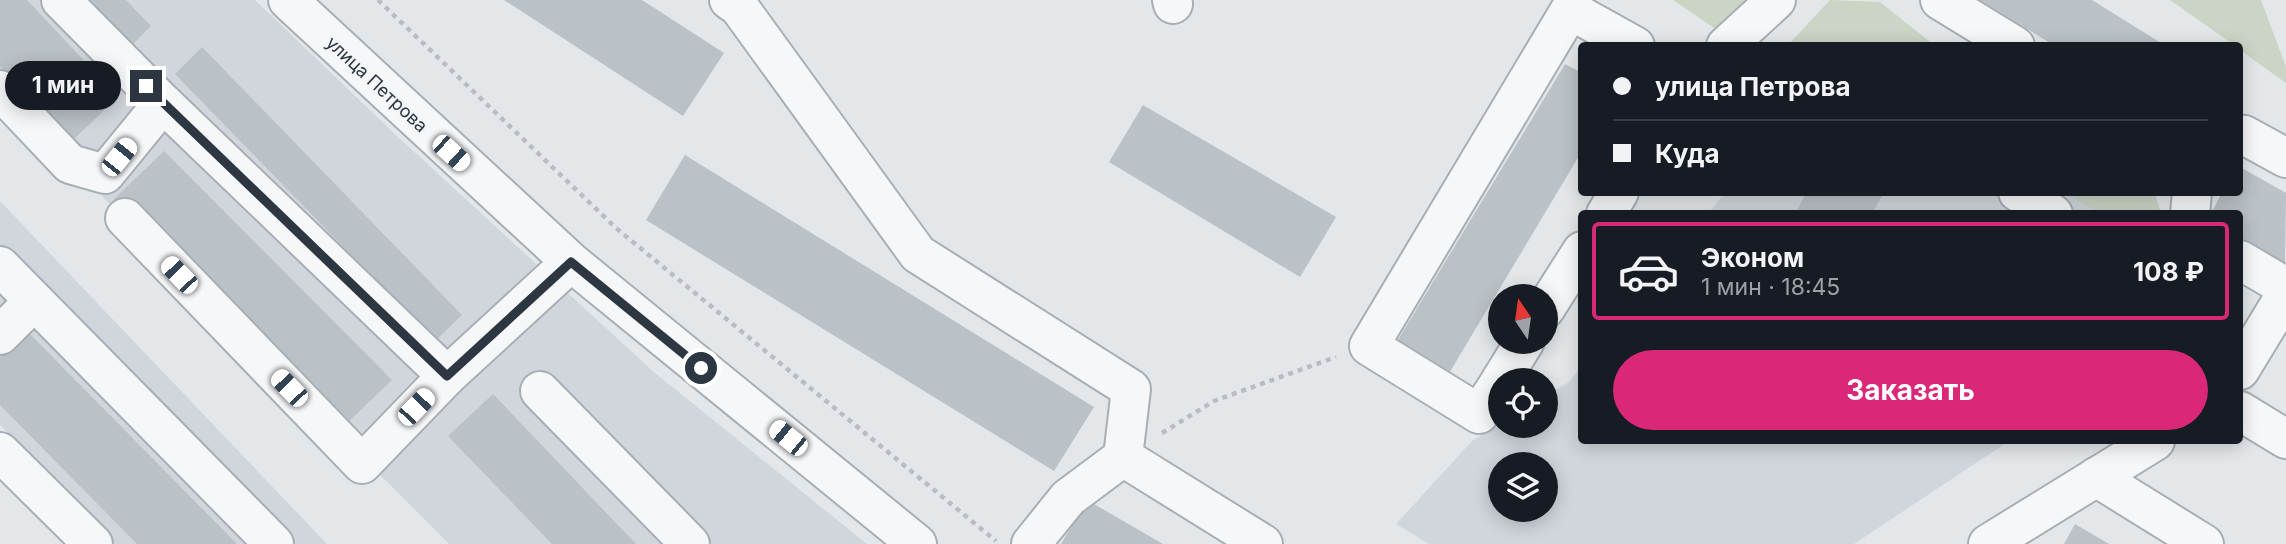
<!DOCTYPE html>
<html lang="ru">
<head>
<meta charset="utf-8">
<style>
	body { margin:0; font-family:Inter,sans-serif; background:#242831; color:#f1f3f6; height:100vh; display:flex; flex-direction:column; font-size:26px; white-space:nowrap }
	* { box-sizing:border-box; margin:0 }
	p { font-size:23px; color:#9ea1a6 }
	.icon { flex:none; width:38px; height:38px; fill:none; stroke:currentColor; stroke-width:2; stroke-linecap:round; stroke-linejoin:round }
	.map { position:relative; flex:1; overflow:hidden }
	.panel { position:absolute; left:1578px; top:210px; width:665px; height:234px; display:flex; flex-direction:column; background:#171b24; border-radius:7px; box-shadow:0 4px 18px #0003 }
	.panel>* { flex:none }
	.hud { position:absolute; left:1578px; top:42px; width:665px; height:154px; border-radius:7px; box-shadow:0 4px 18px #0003; display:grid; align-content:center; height:154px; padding:0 35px; background:#171b24 }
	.needle { width:46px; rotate:347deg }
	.controls { position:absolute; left:1488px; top:284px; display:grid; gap:14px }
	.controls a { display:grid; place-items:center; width:70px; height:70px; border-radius:50%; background:#171b24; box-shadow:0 4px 18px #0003; font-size:35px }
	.end { position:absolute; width:32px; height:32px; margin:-16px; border:9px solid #2c3741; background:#fff; box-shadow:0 0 0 4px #fff }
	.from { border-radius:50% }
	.bubble { position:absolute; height:49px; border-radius:24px; background:#171b24; box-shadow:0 4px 18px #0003; font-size:23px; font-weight:700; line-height:49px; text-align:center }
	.car { position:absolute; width:21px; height:42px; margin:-21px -10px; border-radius:9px; box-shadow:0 0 5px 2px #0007; background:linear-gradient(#fff 24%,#345 0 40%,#fff 0 76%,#345 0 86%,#fff 0) }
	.hud b { display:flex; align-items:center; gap:24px; height:66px; font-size:26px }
	.hud b+b { border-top:2px solid #363941 }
	.hud i { width:18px; height:18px; background:#f1f3f6 }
	ul { padding:12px 0 0; list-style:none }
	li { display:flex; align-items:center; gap:21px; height:98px; margin:0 14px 10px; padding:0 21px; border:4px solid transparent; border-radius:7px }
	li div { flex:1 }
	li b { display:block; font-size:26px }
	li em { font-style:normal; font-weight:700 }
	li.selected { border-color:#db2777 }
	li>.icon { width:63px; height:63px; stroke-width:1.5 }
	.cta { display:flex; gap:14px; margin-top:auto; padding:14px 35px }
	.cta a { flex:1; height:80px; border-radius:42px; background:#db2777; color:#fff; font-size:28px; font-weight:700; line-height:80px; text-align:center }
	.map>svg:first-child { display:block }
	.built { fill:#d1d6dc; fill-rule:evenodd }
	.green { fill:#cbd4c5 }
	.building { fill:#bac1c7 }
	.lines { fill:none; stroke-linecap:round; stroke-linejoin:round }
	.minor-casing { stroke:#a8afb4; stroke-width:42 }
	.path { stroke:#b9bdc2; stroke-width:4.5; stroke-dasharray:5 5; stroke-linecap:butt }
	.minor { stroke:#f6f7f9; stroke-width:38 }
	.route { stroke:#2c3741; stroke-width:9 }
	.labels { text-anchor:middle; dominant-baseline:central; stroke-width:5; stroke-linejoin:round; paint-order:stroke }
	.street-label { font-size:18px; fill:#2c3741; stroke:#f3f5f8 }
</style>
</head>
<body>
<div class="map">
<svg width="2286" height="544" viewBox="0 0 2286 544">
	<rect width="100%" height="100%" fill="#e3e7ea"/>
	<!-- built -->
	<g class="built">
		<polygon points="0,0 255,0 398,137 655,373 867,544 449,544 105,199 0,85"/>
		<polygon points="1725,192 2096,193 2131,214 1708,214"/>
		<polygon points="0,201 327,544 115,544 0,425"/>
		<path d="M1582,366v75h427l-155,103h-425l-33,-20 76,-83 28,-17 45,1v-29l24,-14zM1500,464h45v45h-45z"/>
	</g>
	<!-- green -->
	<g class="green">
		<polygon points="1673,0 1750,0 1717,30"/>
		<polygon points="1830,0 1880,2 1934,45 1788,45"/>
		<polygon points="2170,0 2261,0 2286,67 2286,83 2240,50 2240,46 2234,45"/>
		<polygon points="2064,193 2155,193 2161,213 2100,213"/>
	</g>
	<!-- building -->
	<g class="building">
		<polygon points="0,0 27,0 118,97 71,142 0,66"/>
		<polygon points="83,0 126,0 151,26 129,48"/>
		<polygon points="504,0 642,0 724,53 683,116"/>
		<polygon points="1980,0 2092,0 2166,46 2055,46"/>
		<polygon points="202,47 462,315 435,341 175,74"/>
		<polygon points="1565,64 1582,73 1582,151 1448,375 1396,343"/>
		<polygon points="1143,105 1336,217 1300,277 1109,162"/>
		<polygon points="164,151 392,380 342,428 114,199"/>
		<polygon points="685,155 1094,407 1054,471 646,220"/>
		<polygon points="2240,167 2286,193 2285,263 2240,239 2240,214 2211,214 2222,192 2240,192"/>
		<polygon points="1807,192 1884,192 1872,214 1795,214"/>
		<polygon points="27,331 237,544 137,544 0,405 0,357"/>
		<polygon points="493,394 636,544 552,544 448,436"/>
		<polygon points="1087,500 1163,544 1061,544"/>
		<polygon points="2075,524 2109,544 2064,544"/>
	</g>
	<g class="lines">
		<!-- minor casing -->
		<g class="minor-casing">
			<g id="minor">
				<polyline points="61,0 163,103 447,376"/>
				<polyline points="288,0 571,262 917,544"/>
				<polyline points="729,0 739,7 918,254 1131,389 1123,457 1263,544"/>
				<polyline points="1172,0 1173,4"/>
				<polyline points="1940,0 2015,46"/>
				<polyline points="1726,46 1776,0"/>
				<polyline points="0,90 70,164 105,174 163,103"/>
				<polyline points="2240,137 2244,135 2286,158"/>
				<polyline points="2018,192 2053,214"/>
				<polyline points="1606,214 1619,192"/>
				<polyline points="2190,214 2192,192"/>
				<polyline points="125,218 362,464 447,376 571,262"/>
				<polyline points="2240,260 2286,287"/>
				<polyline points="0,266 274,544"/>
				<polyline points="1545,309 1582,251"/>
				<polyline points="0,335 34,301"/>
				<polyline points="2240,370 2286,294"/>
				<polyline points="1501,380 1525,341"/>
				<polyline points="1500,382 1479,414 1369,346 1570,10 1635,46"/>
				<polyline points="540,391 690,544"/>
				<polyline points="2240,411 2286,439"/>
				<polyline points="0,452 93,544"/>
				<polyline points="2096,477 2204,544"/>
				<polyline points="1031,544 1068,498 1123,457"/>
				<polyline points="1988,544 2155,441"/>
			</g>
		</g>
		<!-- path -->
		<g class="path">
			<polyline points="378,0 616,228 996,541"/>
			<polyline points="1162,433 1214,401 1336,357"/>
		</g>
		<!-- minor -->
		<use href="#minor" class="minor"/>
	</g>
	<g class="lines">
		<!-- route -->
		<polyline class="route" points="146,86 447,376 571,262 701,368"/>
	</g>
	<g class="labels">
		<!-- street labels -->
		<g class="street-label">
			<text transform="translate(377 84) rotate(43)">улица Петрова</text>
		</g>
	</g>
</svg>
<div class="controls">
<a><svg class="needle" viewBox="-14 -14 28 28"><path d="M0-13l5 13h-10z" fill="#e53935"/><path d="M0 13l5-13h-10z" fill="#9ea1a6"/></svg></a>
<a><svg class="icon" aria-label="locate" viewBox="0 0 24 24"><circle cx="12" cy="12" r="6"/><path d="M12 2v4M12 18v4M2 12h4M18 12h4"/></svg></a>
<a><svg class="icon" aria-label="layers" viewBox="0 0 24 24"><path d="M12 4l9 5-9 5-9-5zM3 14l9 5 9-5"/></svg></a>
</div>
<i class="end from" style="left:701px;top:368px"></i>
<i class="end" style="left:146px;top:86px"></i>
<div class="bubble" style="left:5px;top:61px;width:116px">1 мин</div>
<i class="car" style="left:451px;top:153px;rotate:132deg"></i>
<i class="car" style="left:119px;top:157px;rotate:39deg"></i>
<i class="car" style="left:179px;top:275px;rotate:316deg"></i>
<i class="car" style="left:289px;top:388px;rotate:316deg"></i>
<i class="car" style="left:416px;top:407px;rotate:44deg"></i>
<i class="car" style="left:788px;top:438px;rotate:309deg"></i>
<div class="hud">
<b><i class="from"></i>улица Петрова</b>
<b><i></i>Куда</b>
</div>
<section class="panel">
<ul>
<li class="selected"><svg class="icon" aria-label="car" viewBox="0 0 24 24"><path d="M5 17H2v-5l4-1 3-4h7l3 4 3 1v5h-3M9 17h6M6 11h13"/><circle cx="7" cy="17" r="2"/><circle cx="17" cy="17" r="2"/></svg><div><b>Эконом</b><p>1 мин · 18:45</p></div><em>108 ₽</em></li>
</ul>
<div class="cta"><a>Заказать</a></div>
</section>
</div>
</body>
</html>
